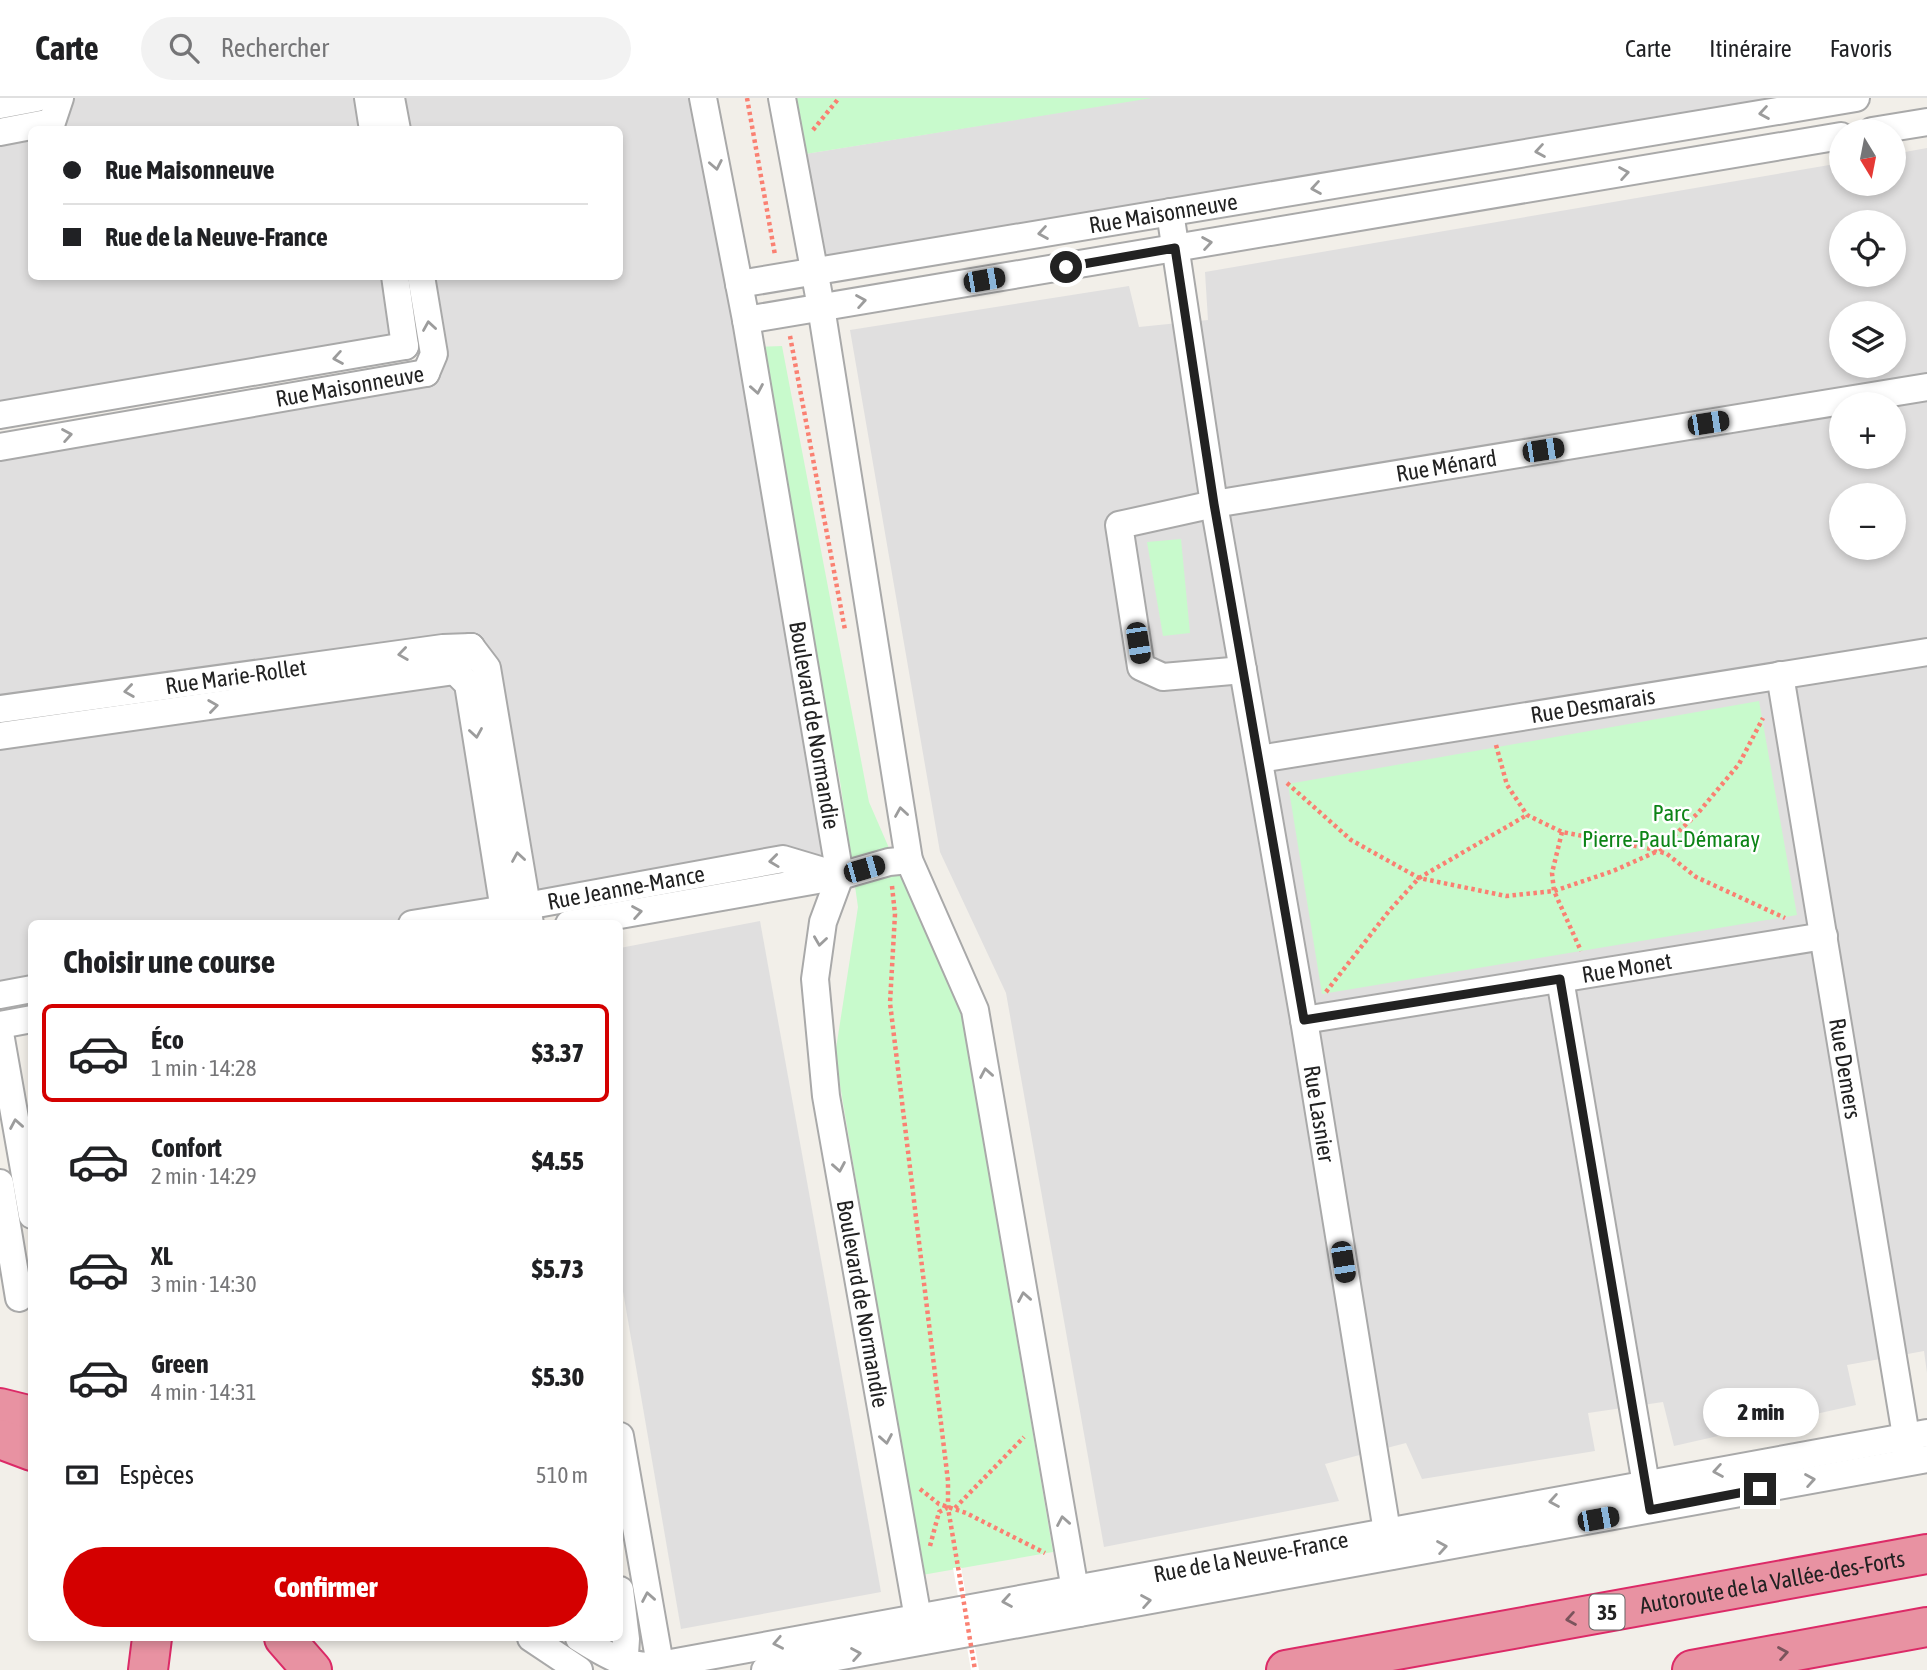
<!DOCTYPE html>
<html lang="fr">
<head>
<meta charset="utf-8">
<style>
	body { margin:0; font-family:"Asap Condensed",sans-serif; background:#f2f2f2; color:#202124; height:100vh; display:flex; flex-direction:column; font-size:26px; white-space:nowrap }
	* { box-sizing:border-box; margin:0 }
	p { font-size:23px; color:#757577 }
	.icon { flex:none; width:38px; height:38px; fill:none; stroke:currentColor; stroke-width:2; stroke-linecap:round; stroke-linejoin:round }
	.map { position:relative; flex:1; overflow:hidden }
	.drawer { position:absolute; left:28px; top:822px; width:595px; height:721px; display:flex; flex-direction:column; background:#fff; border-radius:10px; box-shadow:0 4px 10px #0003 }
	.drawer>* { flex:none }
	.guide { position:absolute; left:28px; top:28px; width:595px; height:154px; border-radius:10px; box-shadow:0 4px 10px #0003; display:grid; align-content:center; height:154px; padding:0 35px; background:#fff }
	.needle { width:46px; rotate:170deg }
	.fabs { position:absolute; left:1829px; top:21px; display:grid; gap:14px }
	.fabs a { display:grid; place-items:center; width:77px; height:77px; border-radius:50%; background:#fff; box-shadow:0 4px 10px #0003; font-size:35px }
	.end { position:absolute; width:32px; height:32px; margin:-16px; border:9px solid #222; background:#fff; box-shadow:0 0 0 4px #fff }
	.from { border-radius:50% }
	.bubble { position:absolute; height:49px; border-radius:24px; background:#fff; box-shadow:0 4px 10px #0003; font-size:23px; font-weight:800; line-height:49px; text-align:center }
	.car { position:absolute; width:21px; height:42px; margin:-21px -10px; border-radius:9px; box-shadow:0 0 5px 2px #0007; background:linear-gradient(#222 24%,#8ab4d8 0 40%,#222 0 76%,#8ab4d8 0 86%,#222 0) }
	.guide b { display:flex; align-items:center; gap:24px; height:66px; font-size:26px }
	.guide b+b { border-top:2px solid #e0e0e0 }
	.guide i { width:18px; height:18px; background:#202124 }
	ul { padding:0; list-style:none }
	li { display:flex; align-items:center; gap:21px; height:98px; margin:0 14px 10px; padding:0 21px; border:4px solid transparent; border-radius:10px }
	li div { flex:1 }
	li b { display:block; font-size:26px }
	li em { font-style:normal; font-weight:800 }
	li.on { border-color:#d40000 }
	li>.icon { width:63px; height:63px; stroke-width:1.5 }
	h2 { padding:0 35px; font-size:32px; line-height:84px }
	.pay { display:flex; align-items:center; gap:18px; height:77px; padding:0 35px; font-size:26px }
	.pay p { margin-inline-start:auto }
	.cta { display:flex; gap:14px; margin-top:auto; padding:14px 35px }
	.cta a { flex:1; height:80px; border-radius:42px; background:#d40000; color:#fff; font-size:28px; font-weight:800; line-height:80px; text-align:center }
	header { display:flex; align-items:center; gap:42px; box-sizing:border-box; height:98px; padding:0 35px; background:#fff; border-bottom:2px solid #e0e0e0 }
	header strong { font-size:33px }
	nav { display:flex; gap:38px; margin-inline-start:auto; font-size:24px }
	.search { width:490px; height:63px; background:#f2f2f2; display:flex; align-items:center; gap:18px; box-sizing:border-box; padding:0 24px; border-radius:38px; color:#757577; font-size:26px }
	.map>svg:first-child { display:block }
	.residential { fill:#e0dfdf; fill-rule:evenodd }
	.park { fill:#c8facc }
	.pier { fill:#fff }
	.lines { fill:none; stroke-linecap:round; stroke-linejoin:round }
	.minor-casing { stroke:#a9a9a9; stroke-width:30 }
	.motorway-casing { stroke:#dc2a67; stroke-width:42 }
	.path { stroke:#fa8072; stroke-width:4.5; stroke-dasharray:3.5 3.5; stroke-linecap:butt }
	.minor { stroke:#fff; stroke-width:26 }
	.motorway { stroke:#e892a2; stroke-width:38 }
	.path-bridge { stroke:#fa8072; stroke-width:4.5; stroke-dasharray:3.5 3.5; stroke-linecap:butt }
	.oneway { stroke:#9c9c9c }
	.oneway2 { stroke:#7b545c }
	.route { stroke:#222; stroke-width:9 }
	.labels { text-anchor:middle; dominant-baseline:central; stroke-width:5; stroke-linejoin:round; paint-order:stroke }
	.shield { fill:#fff; stroke:#646464; stroke-width:2 }
	.shield-label { font-size:21px; font-weight:bold; fill:#222 }
	.street-label { font-size:23px; fill:#222; stroke:#fff }
	.park-label { font-size:23px; fill:#0c8416; stroke:#fff }
</style>
</head>
<body>
<header>
<strong>Carte</strong>
<div class="search"><svg class="icon" aria-label="search" viewBox="0 0 24 24"><circle cx="10" cy="10" r="6"/><path d="M15 15l6 6"/></svg>Rechercher</div>
<nav><a>Carte</a><a>Itinéraire</a><a>Favoris</a></nav>
</header>
<div class="map">
<svg width="1927" height="1572" viewBox="0 0 1927 1572">
	<rect width="100%" height="100%" fill="#f2efe9"/>
	<!-- residential -->
	<g class="residential">
		<polygon points="60,0 366,0 371,31 32,32 32,178 394,179 405,248 0,317 0,34 52,24"/>
		<polygon points="391,0 703,0 840,778 783,761 526,808 471,549 0,611 0,349 426,275 421,179 620,178 620,32 396,31"/>
		<polygon points="1147,0 1856,0 815,173 793,58"/>
		<path d="M1927,50v1225l-3,-22 -77,14 9,40 -182,41 -11,-44 -75,11 7,38 -173,28 -16,-36 -81,21 14,37 -235,46 -98,-554 -66,-141 -90,-522 279,-44 10,41 69,-7 -3,-48 636,-109v21h53v-30zM1841,124h53v53h-53zM1841,215h53v53h-53zM1841,306h53v53h-53zM1841,397h53v53h-53z"/>
		<polygon points="455,573 504,810 412,826 32,826 31,891 0,897 0,638"/>
		<polygon points="760,823 881,1494 681,1531 620,1176 620,850"/>
	</g>
	<!-- park -->
	<g class="park">
		<polygon points="782,0 1152,0 793,58"/>
		<polygon points="782,248 869,704 962,918 1053,1454 922,1477 835,957 858,809 840,683 750,249"/>
		<polygon points="1181,441 1190,535 1163,538 1147,444"/>
		<polygon points="1759,603 1797,817 1322,896 1288,686"/>
	</g>
	<!-- pier -->
	<polygon class="pier" points="961,1469 979,1572 971,1572 953,1470"/>
	<g class="lines">
		<!-- minor casing -->
		<g class="minor-casing">
			<g id="minor">
				<polyline points="368,0 373,32"/>
				<polyline points="391,0 397,32"/>
				<path id="s1" d="M703,0l43,222 94,556 -17,46 -8,57 11,117 96,545"/>
				<polyline points="782,0 821,209 909,762 975,912 1079,1515"/>
				<polyline points="0,7 37,0"/>
				<polyline points="1872,33 1927,24"/>
				<polyline points="0,34 52,24 60,0"/>
				<path id="s2" d="M1170,114l44,292 90,516 87,536"/>
				<polyline points="395,178 405,248"/>
				<polyline points="421,178 434,256 426,275"/>
				<path id="s3" d="M739,186l1117,-186"/>
				<polyline points="746,222 1841,38"/>
				<polyline points="0,317 405,248"/>
				<path id="s4" d="M0,349l426,-74"/>
				<polyline points="471,549 487,570 530,826"/>
				<path id="s5" d="M1243,572l-80,7 -22,-10 -22,-142 95,-21 713,-117"/>
				<polyline points="455,573 468,586 506,825"/>
				<path id="s6" d="M1780,577l129,779"/>
				<path id="s7" d="M0,611l443,-61 28,-1"/>
				<polyline points="0,638 455,573 471,549"/>
				<path id="s8" d="M1259,661l668,-107"/>
				<path id="s9" d="M412,826l114,-18 257,-47 57,17"/>
				<polyline points="569,826 840,778 889,764 909,762"/>
				<polyline points="1560,881 1649,1404"/>
				<polyline points="0,897 32,891"/>
				<path id="s10" d="M1304,922l520,-84"/>
				<polyline points="0,927 32,921"/>
				<polyline points="0,935 32,1117"/>
				<polyline points="0,1085 19,1200"/>
				<polyline points="620,1338 661,1572"/>
				<polyline points="620,1492 626,1541 624,1572"/>
				<polyline points="531,1540 579,1572"/>
				<path id="s11" d="M579,1540c27,17 49,31 81,27l1267,-232"/>
				<polyline points="765,1572 1927,1361"/>
			</g>
		</g>
		<!-- motorway casing -->
		<g class="motorway-casing">
			<g id="motorway">
				<polyline points="0,1310 32,1318"/>
				<polyline points="0,1341 32,1353"/>
				<polyline points="284,1540 312,1572"/>
				<polyline points="148,1572 152,1540"/>
				<path id="s12" d="M1286,1572l641,-116"/>
				<polyline points="1692,1572 1927,1529"/>
			</g>
		</g>
		<!-- path -->
		<g class="path">
			<polyline points="747,0 775,157"/>
			<polyline points="813,32 839,0"/>
			<polyline points="790,238 845,532"/>
			<polyline points="1496,647 1507,687 1527,717 1562,734 1651,751 1667,756 1696,779 1785,820"/>
			<polyline points="1287,685 1351,742 1419,780 1506,798 1554,793 1613,773 1658,753 1698,715 1739,666 1763,620"/>
			<polyline points="1562,734 1552,775 1554,793 1581,853"/>
			<polyline points="892,788 895,816 890,905 948,1383 948,1410 958,1469"/>
			<polyline points="1326,894 1389,813 1419,780 1527,717"/>
			<polyline points="920,1391 939,1406 966,1415 1045,1455"/>
			<polyline points="955,1410 1024,1339"/>
			<polyline points="930,1448 939,1414 947,1410"/>
		</g>
		<!-- minor -->
		<use href="#minor" class="minor"/>
		<!-- motorway -->
		<use href="#motorway" class="motorway"/>
		<!-- path-bridge -->
		<polyline class="path-bridge" points="958,1469 975,1572"/>
	</g>
	<!-- one-way arrows -->
	<defs><path id="oneway-chevron" d="M-2-3.5L2.5 0L-2 3.5" fill="none" stroke-width="1.6" stroke-linecap="round" stroke-linejoin="round" transform="scale(1.75)"/></defs>
	<g class="oneway">
		<use href="#oneway-chevron" transform="translate(1764 15) rotate(171)"/>
		<use href="#oneway-chevron" transform="translate(1540 53) rotate(171)"/>
		<use href="#oneway-chevron" transform="translate(716 67) rotate(79)"/>
		<use href="#oneway-chevron" transform="translate(1624 75) rotate(-10)"/>
		<use href="#oneway-chevron" transform="translate(1316 90) rotate(171)"/>
		<use href="#oneway-chevron" transform="translate(1043 135) rotate(171)"/>
		<use href="#oneway-chevron" transform="translate(1207 145) rotate(-9)"/>
		<use href="#oneway-chevron" transform="translate(861 203) rotate(-10)"/>
		<use href="#oneway-chevron" transform="translate(429 228) rotate(-99)"/>
		<use href="#oneway-chevron" transform="translate(338 260) rotate(170)"/>
		<use href="#oneway-chevron" transform="translate(757 291) rotate(80)"/>
		<use href="#oneway-chevron" transform="translate(67 337) rotate(-10)"/>
		<use href="#oneway-chevron" transform="translate(403 556) rotate(172)"/>
		<use href="#oneway-chevron" transform="translate(129 593) rotate(172)"/>
		<use href="#oneway-chevron" transform="translate(213 608) rotate(-8)"/>
		<use href="#oneway-chevron" transform="translate(476 635) rotate(81)"/>
		<use href="#oneway-chevron" transform="translate(901 714) rotate(-99)"/>
		<use href="#oneway-chevron" transform="translate(518 759) rotate(-99)"/>
		<use href="#oneway-chevron" transform="translate(774 763) rotate(173)"/>
		<use href="#oneway-chevron" transform="translate(637 814) rotate(-10)"/>
		<use href="#oneway-chevron" transform="translate(820 843) rotate(98)"/>
		<use href="#oneway-chevron" transform="translate(986 975) rotate(-100)"/>
		<use href="#oneway-chevron" transform="translate(16 1026) rotate(-100)"/>
		<use href="#oneway-chevron" transform="translate(839 1069) rotate(80)"/>
		<use href="#oneway-chevron" transform="translate(1024 1199) rotate(-100)"/>
		<use href="#oneway-chevron" transform="translate(886 1341) rotate(80)"/>
		<use href="#oneway-chevron" transform="translate(1718 1373) rotate(170)"/>
		<use href="#oneway-chevron" transform="translate(1810 1382) rotate(-10)"/>
		<use href="#oneway-chevron" transform="translate(1554 1403) rotate(170)"/>
		<use href="#oneway-chevron" transform="translate(1063 1423) rotate(-100)"/>
		<use href="#oneway-chevron" transform="translate(1442 1449) rotate(-10)"/>
		<use href="#oneway-chevron" transform="translate(648 1499) rotate(-100)"/>
		<use href="#oneway-chevron" transform="translate(1007 1503) rotate(170)"/>
		<use href="#oneway-chevron" transform="translate(1146 1503) rotate(-10)"/>
		<use href="#oneway-chevron" transform="translate(778 1545) rotate(169)"/>
		<use href="#oneway-chevron" transform="translate(856 1556) rotate(-10)"/>
	</g>
	<g class="oneway2">
		<use href="#oneway-chevron" transform="translate(1571 1521) rotate(170)"/>
		<use href="#oneway-chevron" transform="translate(1783 1555) rotate(-10)"/>
	</g>
	<g class="lines">
		<!-- route -->
		<polyline class="route" points="1066,169 1175,150 1214,406 1304,922 1560,881 1650,1412 1760,1391"/>
	</g>
	<g class="labels">
		<!-- shield labels -->
		<rect class="shield" x="1589.5" y="1496.5" width="35" height="35" rx="5"/>
		<g class="shield-label">
			<text x="1607" y="1514">35</text>
		</g>
		<!-- street labels -->
		<g class="street-label">
			<text stroke="none"><textPath href="#s3" startOffset="430">Rue Maisonneuve</textPath></text>
			<text stroke="none"><textPath href="#s4" startOffset="355">Rue Maisonneuve</textPath></text>
			<text stroke="none"><textPath href="#s5" startOffset="581">Rue Ménard</textPath></text>
			<text stroke="none"><textPath href="#s7" startOffset="238">Rue Marie-Rollet</textPath></text>
			<text stroke="none"><textPath href="#s8" startOffset="338">Rue Desmarais</textPath></text>
			<text stroke="none"><textPath href="#s1" startOffset="637">Boulevard de Normandie</textPath></text>
			<text stroke="none"><textPath href="#s9" startOffset="217">Rue Jeanne-Mance</textPath></text>
			<text stroke="none"><textPath href="#s10" startOffset="327">Rue Monet</textPath></text>
			<text stroke="none"><textPath href="#s6" startOffset="399">Rue Demers</textPath></text>
			<text stroke="none"><textPath href="#s2" startOffset="914">Rue Lasnier</textPath></text>
			<text stroke="none"><textPath href="#s1" startOffset="1225">Boulevard de Normandie</textPath></text>
			<text stroke="none"><textPath href="#s11" startOffset="688">Rue de la Neuve-France</textPath></text>
			<text stroke="none"><textPath href="#s12" startOffset="494">Autoroute de la Vallée-des-Forts</textPath></text>
		</g>
		<!-- park labels -->
		<g class="park-label">
			<text x="1671" y="715">Parc<tspan x="1671" dy="26">Pierre-Paul-Démaray</tspan></text>
		</g>
	</g>
</svg>
<div class="fabs">
<a><svg class="needle" viewBox="-14 -14 28 28"><path d="M0-13l5 13h-10z" fill="#e53935"/><path d="M0 13l5-13h-10z" fill="#757577"/></svg></a>
<a><svg class="icon" aria-label="locate" viewBox="0 0 24 24"><circle cx="12" cy="12" r="6"/><path d="M12 2v4M12 18v4M2 12h4M18 12h4"/></svg></a>
<a><svg class="icon" aria-label="layers" viewBox="0 0 24 24"><path d="M12 4l9 5-9 5-9-5zM3 14l9 5 9-5"/></svg></a>
<a>+</a>
<a>−</a>
</div>
<i class="end from" style="left:1066px;top:169px"></i>
<i class="end" style="left:1760px;top:1391px"></i>
<div class="bubble" style="left:1703px;top:1290px;width:116px">2 min</div>
<i class="car" style="left:984px;top:182px;rotate:80deg"></i>
<i class="car" style="left:1708px;top:325px;rotate:81deg"></i>
<i class="car" style="left:1543px;top:352px;rotate:81deg"></i>
<i class="car" style="left:1138px;top:545px;rotate:171deg"></i>
<i class="car" style="left:864px;top:771px;rotate:74deg"></i>
<i class="car" style="left:1343px;top:1164px;rotate:171deg"></i>
<i class="car" style="left:1598px;top:1421px;rotate:80deg"></i>
<div class="guide">
<b><i class="from"></i>Rue Maisonneuve</b>
<b><i></i>Rue de la Neuve-France</b>
</div>
<section class="drawer">
<h2>Choisir une course</h2>
<ul>
<li class="on"><svg class="icon" aria-label="car" viewBox="0 0 24 24"><path d="M5 17H2v-5l4-1 3-4h7l3 4 3 1v5h-3M9 17h6M6 11h13"/><circle cx="7" cy="17" r="2"/><circle cx="17" cy="17" r="2"/></svg><div><b>Éco</b><p>1 min · 14:28</p></div><em>$3.37</em></li>
<li><svg class="icon" aria-label="car" viewBox="0 0 24 24"><path d="M5 17H2v-5l4-1 3-4h7l3 4 3 1v5h-3M9 17h6M6 11h13"/><circle cx="7" cy="17" r="2"/><circle cx="17" cy="17" r="2"/></svg><div><b>Confort</b><p>2 min · 14:29</p></div><em>$4.55</em></li>
<li><svg class="icon" aria-label="car" viewBox="0 0 24 24"><path d="M5 17H2v-5l4-1 3-4h7l3 4 3 1v5h-3M9 17h6M6 11h13"/><circle cx="7" cy="17" r="2"/><circle cx="17" cy="17" r="2"/></svg><div><b>XL</b><p>3 min · 14:30</p></div><em>$5.73</em></li>
<li><svg class="icon" aria-label="car" viewBox="0 0 24 24"><path d="M5 17H2v-5l4-1 3-4h7l3 4 3 1v5h-3M9 17h6M6 11h13"/><circle cx="7" cy="17" r="2"/><circle cx="17" cy="17" r="2"/></svg><div><b>Green</b><p>4 min · 14:31</p></div><em>$5.30</em></li>
</ul>
<div class="pay"><svg class="icon" aria-label="cash" viewBox="0 0 24 24"><path d="M3 7h18v10H3z"/><circle cx="12" cy="12" r="2"/></svg>Espèces<p>510 m</p></div>
<div class="cta"><a>Confirmer</a></div>
</section>
</div>
</body>
</html>
